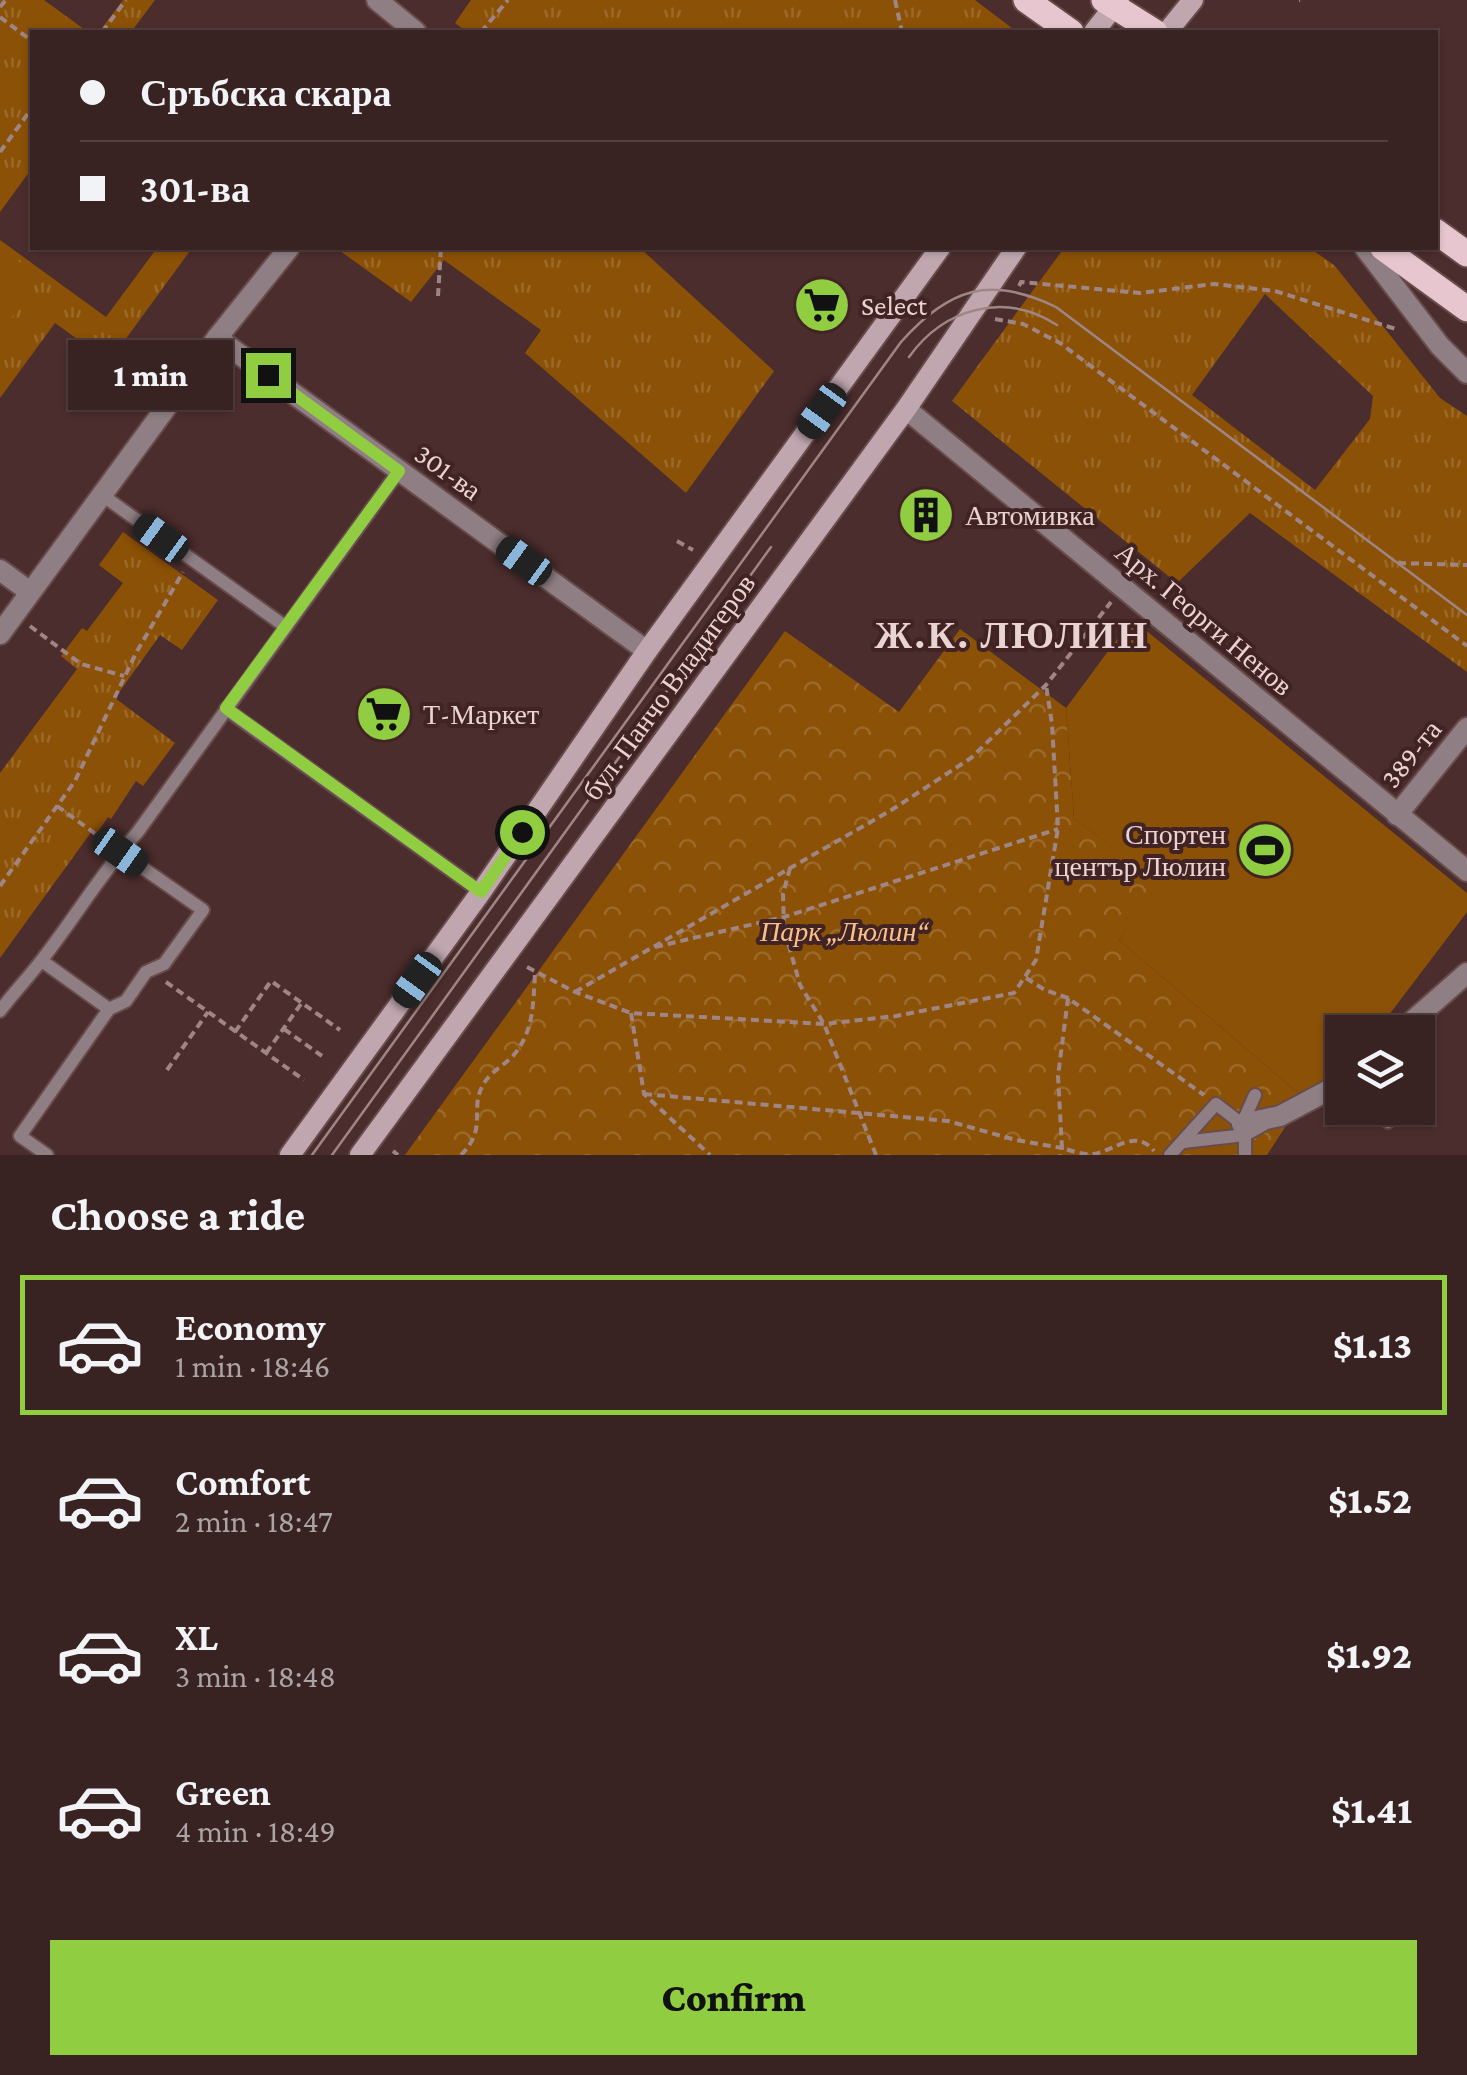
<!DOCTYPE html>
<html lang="en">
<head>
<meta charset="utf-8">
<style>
	body { margin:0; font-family:"Crimson Pro",serif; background:#442f2f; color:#f1f3f6; height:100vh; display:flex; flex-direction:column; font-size:38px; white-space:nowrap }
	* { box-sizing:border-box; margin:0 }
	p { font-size:32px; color:#aba4a5 }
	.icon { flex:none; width:55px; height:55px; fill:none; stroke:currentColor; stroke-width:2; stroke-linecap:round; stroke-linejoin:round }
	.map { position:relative; height:1155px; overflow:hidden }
	.details { display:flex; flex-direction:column; background:#392222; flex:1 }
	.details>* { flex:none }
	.guide { position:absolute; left:30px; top:30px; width:1408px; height:220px; border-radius:0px; box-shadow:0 2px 8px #0004,0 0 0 2px #533f40; display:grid; align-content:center; height:220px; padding:0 50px; background:#392222 }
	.fabs { position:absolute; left:1325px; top:1015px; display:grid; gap:20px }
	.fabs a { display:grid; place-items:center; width:110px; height:110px; border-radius:0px; background:#392222; box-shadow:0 2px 8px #0004,0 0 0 2px #533f40; font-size:50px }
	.end { position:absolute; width:45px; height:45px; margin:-22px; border:12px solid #90cd41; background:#111; box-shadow:0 0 0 5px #111 }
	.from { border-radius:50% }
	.bubble { position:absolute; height:70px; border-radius:0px; background:#392222; box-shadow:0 2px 8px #0004,0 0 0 2px #533f40; font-size:32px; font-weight:800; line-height:70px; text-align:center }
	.car { position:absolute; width:30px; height:60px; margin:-30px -15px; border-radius:12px; box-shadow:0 0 8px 2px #0007; background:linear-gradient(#222 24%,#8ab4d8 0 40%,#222 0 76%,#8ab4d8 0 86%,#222 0) }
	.guide b { display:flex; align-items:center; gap:35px; height:95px; font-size:38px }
	.guide b+b { border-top:2px solid #533f40 }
	.guide i { width:25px; height:25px; background:#f1f3f6 }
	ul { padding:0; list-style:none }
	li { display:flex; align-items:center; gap:30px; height:140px; margin:0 20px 15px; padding:0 30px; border:5px solid transparent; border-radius:0px }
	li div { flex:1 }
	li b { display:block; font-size:38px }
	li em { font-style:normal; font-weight:800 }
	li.selected { border-color:#90cd41 }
	li>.icon { width:90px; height:90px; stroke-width:1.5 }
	h2 { padding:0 50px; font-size:45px; line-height:120px }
	.button { display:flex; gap:20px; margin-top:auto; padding:20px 50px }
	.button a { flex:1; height:115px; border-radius:0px; background:#90cd41; color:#111; font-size:40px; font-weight:800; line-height:115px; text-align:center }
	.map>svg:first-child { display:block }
	.grass { fill:url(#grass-tufts); fill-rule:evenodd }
	.park { fill:url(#park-crowns) }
	.garden { fill:#8b5106 }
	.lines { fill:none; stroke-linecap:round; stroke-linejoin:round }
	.service-casing { stroke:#684b4b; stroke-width:16 }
	.minor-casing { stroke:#684b4b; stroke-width:24 }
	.secondary-casing { stroke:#684b4b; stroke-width:24 }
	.primary-casing { stroke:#684b4b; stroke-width:29 }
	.path { stroke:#9f8685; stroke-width:4; stroke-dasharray:8 5; stroke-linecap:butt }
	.service { stroke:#8f7f84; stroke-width:12 }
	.minor { stroke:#8f7f84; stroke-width:20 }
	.secondary { stroke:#c0a7af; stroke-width:20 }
	.primary { stroke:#e7c6d0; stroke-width:25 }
	.tram { stroke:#9f8685; stroke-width:2.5 }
	.route { stroke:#90cd41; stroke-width:12 }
	.labels { text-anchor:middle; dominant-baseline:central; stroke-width:8; stroke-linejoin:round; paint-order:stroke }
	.poi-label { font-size:28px; fill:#e9d4d3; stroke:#412323; text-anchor:start }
	.street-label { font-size:28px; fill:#e9d4d3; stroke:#412323 }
	.park-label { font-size:28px; font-style:italic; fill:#f8c08c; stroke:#412323 }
	.district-label { font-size:38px; font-weight:bold; letter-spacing:2.5px; fill:#e9d4d3; stroke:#412323 }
</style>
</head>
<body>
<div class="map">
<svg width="1467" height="1155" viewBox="0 0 1467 1155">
	<defs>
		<pattern id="grass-tufts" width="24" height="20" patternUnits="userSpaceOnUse" patternTransform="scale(2.5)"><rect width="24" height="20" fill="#8b5106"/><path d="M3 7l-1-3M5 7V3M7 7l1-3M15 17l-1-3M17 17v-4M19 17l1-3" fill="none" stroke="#9b6929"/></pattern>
		<pattern id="park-crowns" width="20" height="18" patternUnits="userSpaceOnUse" patternTransform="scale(2.5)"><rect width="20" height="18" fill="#8b5106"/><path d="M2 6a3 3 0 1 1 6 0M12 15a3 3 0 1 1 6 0" fill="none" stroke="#9b6929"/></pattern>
	</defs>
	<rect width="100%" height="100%" fill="#4c2d2d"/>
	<!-- grass -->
	<g class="grass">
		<polygon points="0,0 44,0 88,32 32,32 32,168 0,212"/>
		<polygon points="123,0 155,0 131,32 99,32"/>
		<polygon points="471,0 975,0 1017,32 467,32 455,23"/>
		<polygon points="0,240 106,317 157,248 192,248 109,362 55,323 0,398"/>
		<polygon points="336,248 640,248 774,371 686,493 525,353 541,330 444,260 411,302"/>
		<path d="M1064,248h246l25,18 105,132 27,18v256l-217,-159 -73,70 -225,-182zM1265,294l108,102 -3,23 -55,71 -123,-95z"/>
		<polygon points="123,532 218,600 182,650 160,635 115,698 175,743 143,786 136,781 111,819 108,817 97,833 92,831 0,958 0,773 77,669 61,656 82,628 87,631 123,583 99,565"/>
	</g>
	<!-- park -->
	<polygon class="park" points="960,629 1066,708 1074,818 1158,883 1119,940 1304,1098 1267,1155 405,1155 785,631 899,712"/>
	<!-- garden -->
	<g class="garden">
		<polygon points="0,248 40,277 0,334"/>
		<polygon points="1132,619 1467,893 1467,912 1376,1032 1342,1032 1342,1068 1304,1098 1119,940 1157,883 1074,818 1066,708"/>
	</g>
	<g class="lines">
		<!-- service casing -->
		<g class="service-casing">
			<g id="service">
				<polyline points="102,495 286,627"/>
				<polyline points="226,709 481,892"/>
				<polyline points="42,961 109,1009 20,1136 47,1155"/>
				<polyline points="109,1009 126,1001 146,972 164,964 203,910 120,852"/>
				<path d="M0,1011c14,-19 30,-35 44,-54 32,-41 58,-85 93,-124l262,-362"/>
				<polyline points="1375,1108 1388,1122"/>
				<polyline points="1245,1135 1245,1155"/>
				<polyline points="1183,1142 1245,1135 1263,1125"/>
				<polyline points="1170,1155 1216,1104 1242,1124 1255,1095"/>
			</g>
		</g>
		<!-- minor casing -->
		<g class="minor-casing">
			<g id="minor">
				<polyline points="377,0 416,32"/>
				<polyline points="1365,248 1440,346 1467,373"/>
				<polyline points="217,338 647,651"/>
				<polyline points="906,409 1467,871"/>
				<polyline points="0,570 30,592"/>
				<polyline points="0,634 217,338 289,248"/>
				<polyline points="1397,815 1467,728"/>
				<polyline points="1400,1032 1467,973"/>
				<polyline points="1242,1124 1280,1116 1342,1083"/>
			</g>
		</g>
		<!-- secondary casing -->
		<g class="secondary-casing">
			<g id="secondary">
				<polyline points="1094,32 1119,0"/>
				<polyline points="1167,32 1193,0"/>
				<polyline points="290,1155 481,892 647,651 940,248"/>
				<polyline points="360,1155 906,409 1016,248"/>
			</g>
		</g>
		<!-- primary casing -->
		<g class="primary-casing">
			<g id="primary">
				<polyline points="1026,0 1071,32"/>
				<polyline points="1104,0 1155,32"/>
				<polyline points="1435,231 1467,254"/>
				<polyline points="1383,248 1467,309"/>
			</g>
		</g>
		<!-- path -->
		<g class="path">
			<polyline points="895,0 902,32"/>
			<polyline points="1299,0 1300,0"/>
			<polyline points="0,7 6,0"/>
			<polyline points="0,17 32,41"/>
			<polyline points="89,32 91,30"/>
			<polyline points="102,32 126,0"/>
			<polyline points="481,32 508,0"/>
			<polyline points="0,152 32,108"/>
			<polyline points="1019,286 1021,282 1140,293 1214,284 1275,291 1399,330"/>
			<polyline points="438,296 441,248"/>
			<polyline points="995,319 1023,324 1060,343 1467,646"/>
			<polyline points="677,541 693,550"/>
			<polyline points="1398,563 1467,565"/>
			<polyline points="30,626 81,664 124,676"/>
			<polyline points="57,806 108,843"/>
			<polyline points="790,868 783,894 784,928 800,985 824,1024 876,1155"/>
			<polyline points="0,886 75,781 136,653 183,572"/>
			<polyline points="655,947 784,917 1058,829"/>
			<polyline points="527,967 575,992 631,1013 824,1024 896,1016 1014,993 1036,960 1058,828 1052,724 1046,685"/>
			<polyline points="1026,978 1045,990 1068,998 1204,1095"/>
			<polyline points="166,982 304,1080"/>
			<polyline points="575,992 893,809 971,758 1046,685 1111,602"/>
			<path d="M1068,998l-10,78 4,72c10,3 21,7 32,6 22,-4 42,-26 60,-3"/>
			<polyline points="631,1013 644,1094 710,1155"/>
			<polyline points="284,1029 322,1056"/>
			<polyline points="235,1032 271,981 340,1030"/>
			<polyline points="266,1053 301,1004"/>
			<polyline points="167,1070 208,1012"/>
			<polyline points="644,1094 948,1121 1016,1140 1062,1148 1060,1155"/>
			<polyline points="393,1151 398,1155"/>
			<path d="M461,1155c28,-28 7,-45 23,-72 7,-11 20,-18 29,-27 21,-25 20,-51 22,-82"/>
		</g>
		<!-- service -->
		<use href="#service" class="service"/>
		<!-- minor -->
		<use href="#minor" class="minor"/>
		<!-- secondary -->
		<use href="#secondary" class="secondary"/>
		<!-- primary -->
		<use href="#primary" class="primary"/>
		<!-- tram -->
		<g class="tram">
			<path d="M909,357c35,-49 96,-66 148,-32"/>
			<path d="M312,1155l589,-813c48,-54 89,-67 155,-35l411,308"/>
			<polyline points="332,1155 771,547"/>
		</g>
	</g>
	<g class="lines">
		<!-- route -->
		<polyline class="route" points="268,375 399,471 226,708 481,892 522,832"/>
	</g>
	<!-- icons -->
	<defs>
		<g id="supermarket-disc" transform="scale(2.875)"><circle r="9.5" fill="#90cd41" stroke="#412323"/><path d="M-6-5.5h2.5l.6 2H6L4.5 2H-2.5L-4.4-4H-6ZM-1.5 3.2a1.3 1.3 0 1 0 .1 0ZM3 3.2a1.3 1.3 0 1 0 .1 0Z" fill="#111"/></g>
		<g id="building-disc" transform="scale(2.875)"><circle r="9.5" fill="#90cd41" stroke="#412323"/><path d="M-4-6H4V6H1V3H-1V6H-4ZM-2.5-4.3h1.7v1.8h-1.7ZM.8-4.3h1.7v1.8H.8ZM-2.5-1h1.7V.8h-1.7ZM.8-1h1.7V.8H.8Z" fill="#111"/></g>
		<g id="stadium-disc" transform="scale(2.875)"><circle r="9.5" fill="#90cd41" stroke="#412323"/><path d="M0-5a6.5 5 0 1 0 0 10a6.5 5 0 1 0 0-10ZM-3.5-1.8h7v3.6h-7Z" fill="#111"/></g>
	</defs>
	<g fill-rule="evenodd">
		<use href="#supermarket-disc" x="822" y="305"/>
		<use href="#building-disc" x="926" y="515"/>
		<use href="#supermarket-disc" x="384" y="714"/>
		<use href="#stadium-disc" x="1265" y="850"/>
	</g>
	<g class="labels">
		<!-- poi labels -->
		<g class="poi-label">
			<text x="861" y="305">Select</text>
			<text x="965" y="515">Автомивка</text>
			<text x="423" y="714">Т-Маркет</text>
			<text x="1226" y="834" text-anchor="end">Спортен<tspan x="1226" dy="32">център Люлин</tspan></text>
		</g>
		<!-- street labels -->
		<g class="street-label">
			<text transform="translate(448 472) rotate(36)">301-ва</text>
			<text transform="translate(1204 619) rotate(40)">Арх. Георги Ненов</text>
			<text transform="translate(669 687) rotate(-54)">бул. Панчо Владигеров</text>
			<text transform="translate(1411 754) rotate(-51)">389-та</text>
		</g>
		<!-- park labels -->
		<g class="park-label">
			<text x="844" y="931">Парк „Люлин“</text>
		</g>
		<!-- district labels -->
		<g class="district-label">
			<text x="1012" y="635">Ж.К. ЛЮЛИН</text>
		</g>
	</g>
</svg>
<div class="fabs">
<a><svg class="icon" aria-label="layers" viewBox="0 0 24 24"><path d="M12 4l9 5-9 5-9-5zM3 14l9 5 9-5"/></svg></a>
</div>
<i class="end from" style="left:522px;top:832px"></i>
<i class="end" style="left:268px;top:375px"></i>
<div class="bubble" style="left:68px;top:340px;width:165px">1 min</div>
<i class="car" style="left:822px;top:411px;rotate:216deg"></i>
<i class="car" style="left:161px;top:538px;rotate:306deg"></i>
<i class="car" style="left:524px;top:561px;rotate:306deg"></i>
<i class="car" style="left:120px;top:852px;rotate:125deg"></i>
<i class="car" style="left:417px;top:980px;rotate:216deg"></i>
<div class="guide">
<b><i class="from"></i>Сръбска скара</b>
<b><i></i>301-ва</b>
</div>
</div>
<section class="details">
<h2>Choose a ride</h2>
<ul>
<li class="selected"><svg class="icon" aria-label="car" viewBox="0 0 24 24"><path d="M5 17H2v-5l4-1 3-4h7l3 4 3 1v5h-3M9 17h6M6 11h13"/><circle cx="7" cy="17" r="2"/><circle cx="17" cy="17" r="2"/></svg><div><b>Economy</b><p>1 min · 18:46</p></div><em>$1.13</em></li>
<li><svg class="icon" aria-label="car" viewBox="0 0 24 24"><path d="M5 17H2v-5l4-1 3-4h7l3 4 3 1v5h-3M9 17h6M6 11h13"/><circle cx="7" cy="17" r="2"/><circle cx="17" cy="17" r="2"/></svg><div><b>Comfort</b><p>2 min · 18:47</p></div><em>$1.52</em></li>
<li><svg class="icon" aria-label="car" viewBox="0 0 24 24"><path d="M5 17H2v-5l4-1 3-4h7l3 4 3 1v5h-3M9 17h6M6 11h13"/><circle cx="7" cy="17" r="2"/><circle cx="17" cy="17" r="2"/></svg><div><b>XL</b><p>3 min · 18:48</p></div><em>$1.92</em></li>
<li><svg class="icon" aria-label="car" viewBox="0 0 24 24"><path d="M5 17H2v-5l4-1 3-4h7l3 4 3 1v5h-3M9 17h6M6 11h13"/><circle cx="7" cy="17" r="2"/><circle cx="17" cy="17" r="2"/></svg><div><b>Green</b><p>4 min · 18:49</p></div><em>$1.41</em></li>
</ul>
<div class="button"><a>Confirm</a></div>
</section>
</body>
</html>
